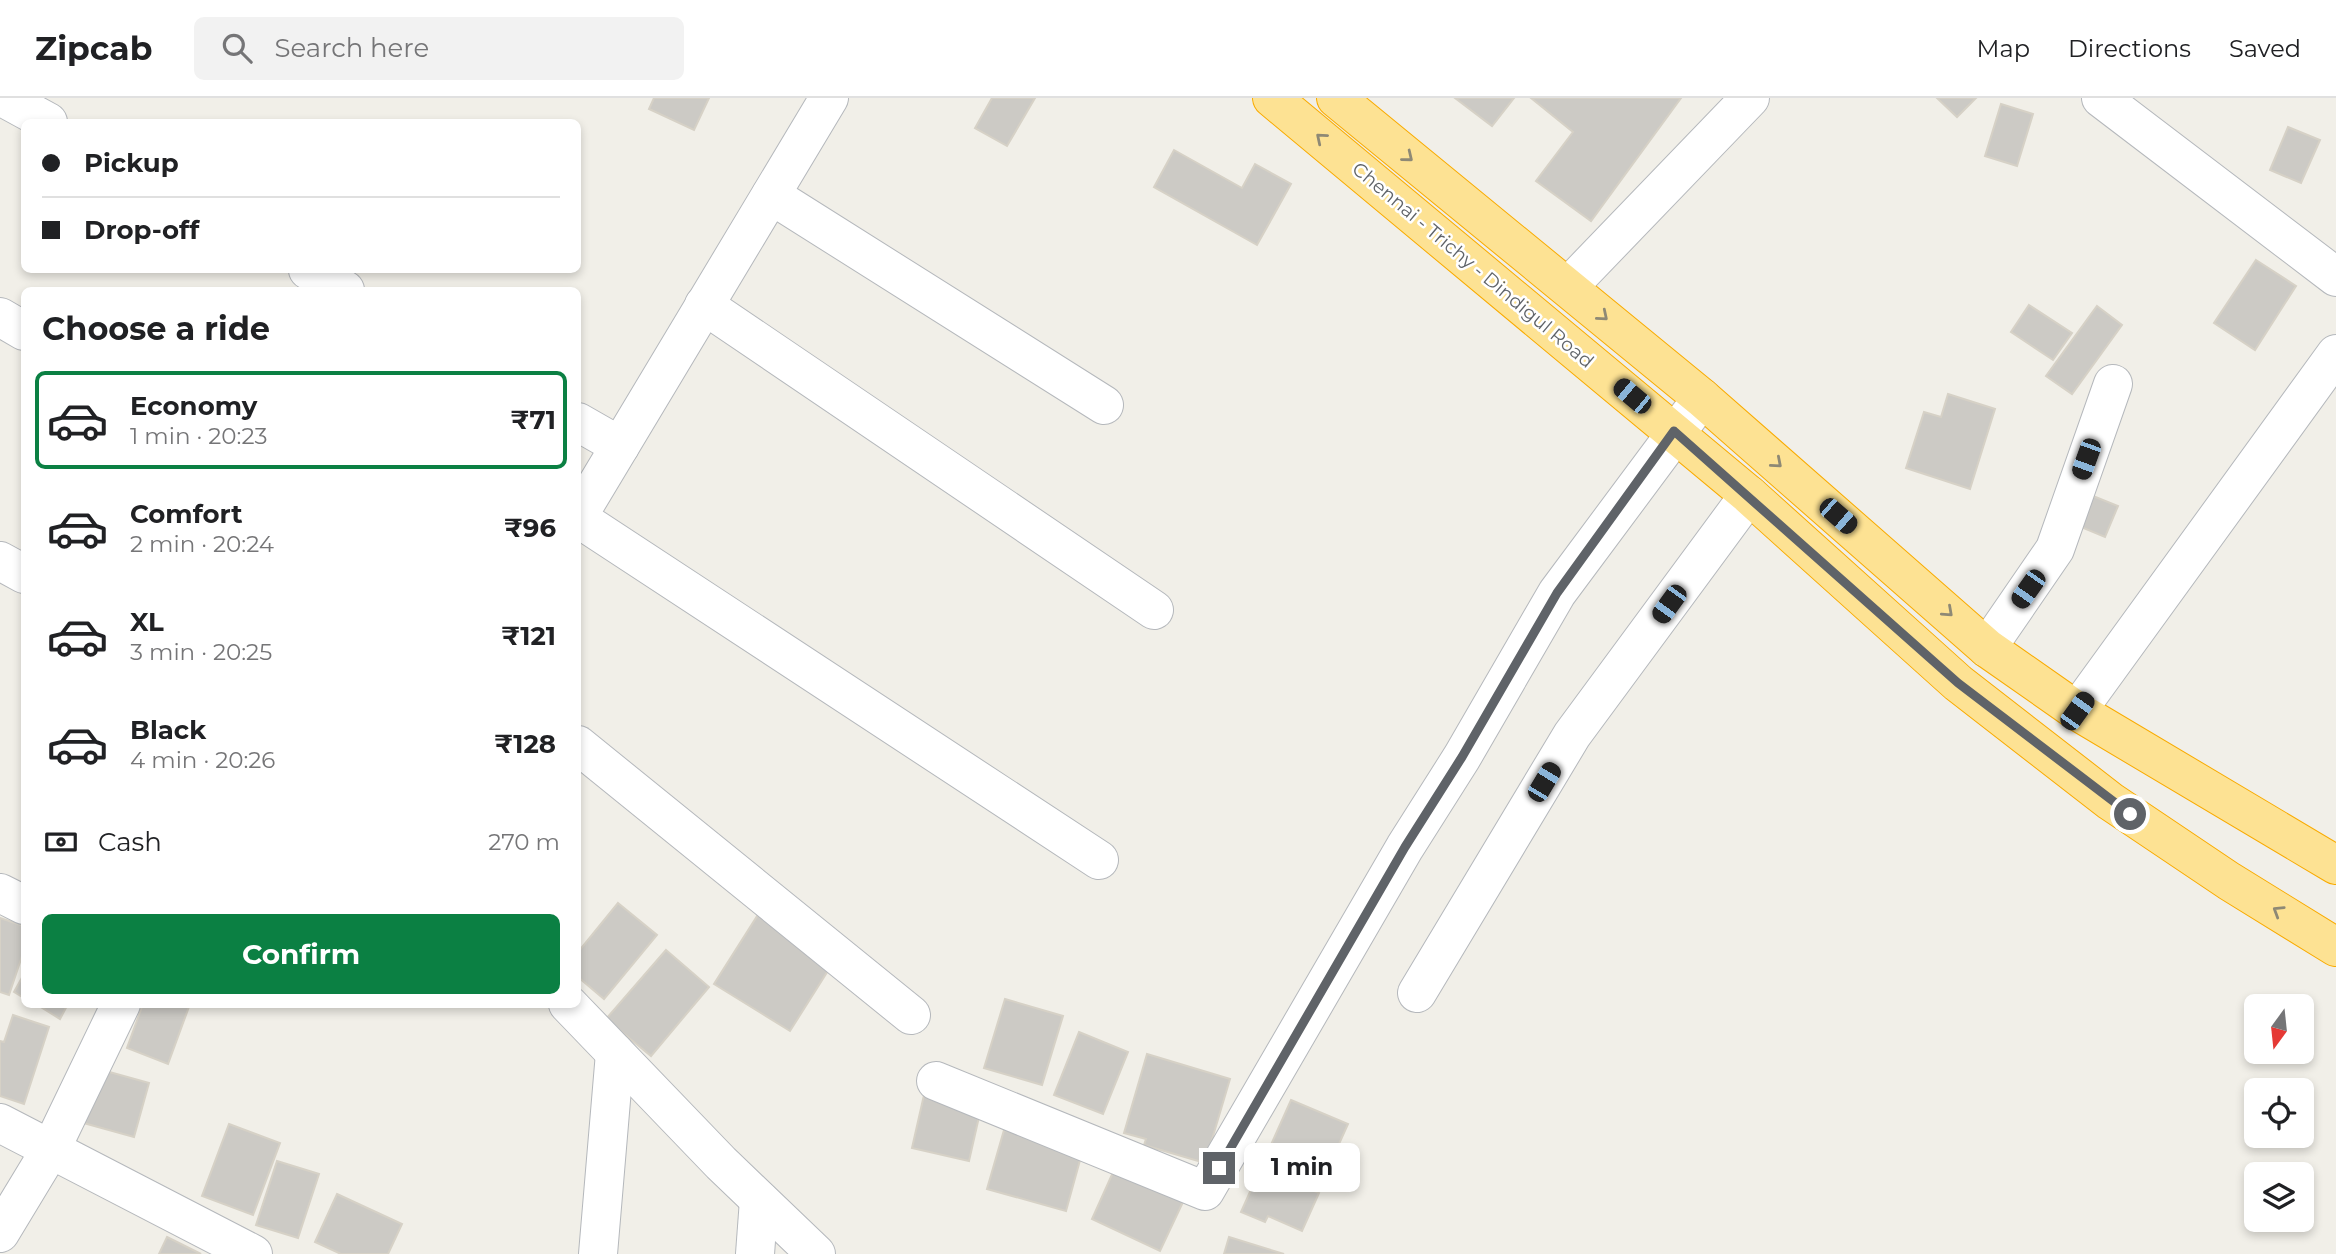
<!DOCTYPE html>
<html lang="en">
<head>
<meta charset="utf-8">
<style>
	body { margin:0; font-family:Montserrat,sans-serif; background:#f2f2f2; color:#202124; height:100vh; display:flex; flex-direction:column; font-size:26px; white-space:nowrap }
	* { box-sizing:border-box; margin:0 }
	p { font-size:23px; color:#757577 }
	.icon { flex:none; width:38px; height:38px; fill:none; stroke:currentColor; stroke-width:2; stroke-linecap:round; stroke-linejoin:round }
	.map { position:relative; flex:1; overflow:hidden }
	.panel { position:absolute; left:21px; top:189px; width:560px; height:721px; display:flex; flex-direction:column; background:#fff; border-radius:10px; box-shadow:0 4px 10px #0003 }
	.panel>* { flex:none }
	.hud { position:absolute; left:21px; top:21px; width:560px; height:154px; border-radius:10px; box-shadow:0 4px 10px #0003; display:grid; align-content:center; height:154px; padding:0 21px; background:#fff }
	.needle { width:46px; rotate:195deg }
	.tools { position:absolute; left:2244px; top:896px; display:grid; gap:14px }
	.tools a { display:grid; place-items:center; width:70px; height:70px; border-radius:10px; background:#fff; box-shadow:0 4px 10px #0003; font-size:35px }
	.end { position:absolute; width:32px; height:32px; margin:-16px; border:9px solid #5f6368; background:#fff; box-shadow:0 0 0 4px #fff }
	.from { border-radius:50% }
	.bubble { position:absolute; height:49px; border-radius:10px; background:#fff; box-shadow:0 4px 10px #0003; font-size:23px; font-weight:700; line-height:49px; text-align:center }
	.car { position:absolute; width:21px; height:42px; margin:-21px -10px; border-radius:9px; box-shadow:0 0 5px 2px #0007; background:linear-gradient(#222 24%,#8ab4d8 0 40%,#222 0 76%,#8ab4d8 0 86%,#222 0) }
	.hud b { display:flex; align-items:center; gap:24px; height:66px; font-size:26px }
	.hud b+b { border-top:2px solid #e0e0e0 }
	.hud i { width:18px; height:18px; background:#202124 }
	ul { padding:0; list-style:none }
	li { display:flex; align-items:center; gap:21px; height:98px; margin:0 14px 10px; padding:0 7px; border:4px solid transparent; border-radius:10px }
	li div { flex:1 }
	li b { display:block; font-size:26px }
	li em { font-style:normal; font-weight:700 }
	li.current { border-color:#0b8043 }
	li>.icon { width:63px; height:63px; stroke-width:1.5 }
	h2 { padding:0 21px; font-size:32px; line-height:84px }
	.pay { display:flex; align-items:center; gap:18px; height:77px; padding:0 21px; font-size:26px }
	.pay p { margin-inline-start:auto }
	.cta { display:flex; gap:14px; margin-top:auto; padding:14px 21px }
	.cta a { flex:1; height:80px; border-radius:10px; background:#0b8043; color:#fff; font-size:28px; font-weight:700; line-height:80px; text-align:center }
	header { display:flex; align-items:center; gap:42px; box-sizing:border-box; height:98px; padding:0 35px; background:#fff; border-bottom:2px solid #e0e0e0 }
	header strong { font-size:33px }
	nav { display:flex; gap:38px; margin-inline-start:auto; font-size:24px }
	.search { width:490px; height:63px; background:#f2f2f2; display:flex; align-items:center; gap:18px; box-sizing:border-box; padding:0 24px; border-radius:10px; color:#757577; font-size:26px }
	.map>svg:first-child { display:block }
	.building { fill:#cccac5; stroke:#d6d1c6; stroke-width:2 }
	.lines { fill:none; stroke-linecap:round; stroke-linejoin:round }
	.minor-casing { stroke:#b5b8bc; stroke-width:40 }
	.highway-casing { stroke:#f9ab00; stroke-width:40 }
	.minor { stroke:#fff; stroke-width:38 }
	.highway { stroke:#fde293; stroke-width:38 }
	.oneway { stroke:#8e8975 }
	.route { stroke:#5f6368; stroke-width:9 }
	.labels { text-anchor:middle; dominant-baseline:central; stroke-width:5; stroke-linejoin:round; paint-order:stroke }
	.street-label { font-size:19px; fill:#5f6368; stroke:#fff }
</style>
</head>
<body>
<header>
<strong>Zipcab</strong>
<div class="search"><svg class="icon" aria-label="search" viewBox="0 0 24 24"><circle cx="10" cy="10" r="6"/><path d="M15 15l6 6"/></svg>Search here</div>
<nav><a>Map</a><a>Directions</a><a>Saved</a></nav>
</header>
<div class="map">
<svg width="2336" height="1156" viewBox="0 0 2336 1156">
	<rect width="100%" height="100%" fill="#f1efe8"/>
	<!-- building -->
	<g class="building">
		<polygon points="654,0 709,0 694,32 649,11"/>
		<polygon points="992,0 1035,0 1007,48 975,30"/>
		<polygon points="1455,0 1514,0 1492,28"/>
		<polygon points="1531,0 1681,0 1591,123 1536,83 1573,34"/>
		<polygon points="1937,0 1976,0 1957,19"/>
		<polygon points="2001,6 2033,16 2017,68 1985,58"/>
		<polygon points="2288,29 2320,42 2301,85 2270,72"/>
		<polygon points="1174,52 1242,90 1255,66 1291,86 1257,147 1154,89"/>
		<polygon points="2256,162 2296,188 2255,252 2214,225"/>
		<polygon points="2029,207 2072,235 2053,262 2011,234"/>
		<polygon points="2097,208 2122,227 2072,296 2046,278"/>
		<polygon points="1948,296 1995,311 1970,391 1906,370 1924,314 1941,319"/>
		<polygon points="2093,398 2118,408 2105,439 2081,429"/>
		<polygon points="618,805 657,837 604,901 578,879 578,854"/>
		<polygon points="761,812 836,860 790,933 714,886"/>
		<polygon points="0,820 24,828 24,852 9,897 0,894"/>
		<polygon points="666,852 709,889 651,958 606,921"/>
		<polygon points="24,876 24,900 14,894"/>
		<polygon points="1005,901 1063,918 1042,987 984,970"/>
		<polygon points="36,906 68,906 60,921"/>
		<polygon points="143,906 190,906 168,966 127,950"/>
		<polygon points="13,917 49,929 24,1006 0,998 0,943 4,944"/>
		<polygon points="1079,934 1128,954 1103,1016 1054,997"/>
		<polygon points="1147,956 1230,981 1205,1065 1144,1047 1146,1041 1124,1035"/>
		<polygon points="95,970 149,985 134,1039 80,1024"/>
		<polygon points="924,997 981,1010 969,1063 912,1050"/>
		<polygon points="1291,1002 1348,1026 1330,1066 1307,1056 1294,1085 1319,1095 1302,1133 1268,1118 1265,1124 1241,1114"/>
		<polygon points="229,1026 280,1045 253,1117 202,1098"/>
		<polygon points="1004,1032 1082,1055 1066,1113 987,1091"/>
		<polygon points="277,1063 319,1076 298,1140 256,1127"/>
		<polygon points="1114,1072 1183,1104 1160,1153 1092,1121"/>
		<polygon points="337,1096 402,1126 388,1156 341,1156 315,1144"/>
		<polygon points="167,1139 201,1156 159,1156"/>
		<polygon points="1229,1139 1284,1156 1224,1156"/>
	</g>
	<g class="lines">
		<!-- minor casing -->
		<g class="minor-casing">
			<g id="minor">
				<polyline points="4,0 48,24"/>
				<polyline points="2101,0 2336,179"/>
				<polyline points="771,97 1104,307"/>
				<polyline points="308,172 345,192"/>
				<polyline points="1568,189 1750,0"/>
				<polyline points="704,207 1154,512"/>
				<polyline points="0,219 24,233"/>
				<polyline points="578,324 620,348"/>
				<polyline points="578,418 829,0"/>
				<polyline points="578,420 1099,762"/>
				<polyline points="0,463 24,476"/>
				<polyline points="1987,550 2055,451 2113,286"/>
				<polyline points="2077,613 2336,256"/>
				<polyline points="578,647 911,917"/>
				<polyline points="0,795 24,807"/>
				<polyline points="1417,895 1572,637 1749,397"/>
				<polyline points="568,906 721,1065 816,1156"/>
				<polyline points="936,983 1205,1093 1405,749 1462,659 1557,495 1702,300"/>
				<polyline points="0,1025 253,1156"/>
				<polyline points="0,1135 52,1049 121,906"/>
				<polyline points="598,1156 615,955"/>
				<polyline points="755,1156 759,1102"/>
			</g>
		</g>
		<!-- highway casing -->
		<g class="highway-casing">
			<g id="highway">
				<polyline points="1272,0 1749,397 1958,585 2110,703 2229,783 2336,849"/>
				<polyline points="1336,0 1702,300 1987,550 2077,613 2336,767"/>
			</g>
		</g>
		<!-- minor -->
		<use href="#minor" class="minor"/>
		<!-- highway -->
		<use href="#highway" class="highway"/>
	</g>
	<!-- one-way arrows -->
	<defs><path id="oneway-chevron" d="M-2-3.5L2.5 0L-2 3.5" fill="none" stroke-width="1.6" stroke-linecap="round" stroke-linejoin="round" transform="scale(1.75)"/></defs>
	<g class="oneway">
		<use href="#oneway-chevron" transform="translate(1321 40) rotate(-140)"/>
		<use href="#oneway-chevron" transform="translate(1408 59) rotate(39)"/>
		<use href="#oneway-chevron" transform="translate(1603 218) rotate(40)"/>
		<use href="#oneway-chevron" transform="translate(1777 365) rotate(41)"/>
		<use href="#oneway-chevron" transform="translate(1948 514) rotate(42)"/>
		<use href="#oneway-chevron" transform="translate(2278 813) rotate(-148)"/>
	</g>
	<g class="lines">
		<!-- route -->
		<polyline class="route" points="1219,1070 1405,749 1462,659 1557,495 1674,333 1958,585 2130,716"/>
	</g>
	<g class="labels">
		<!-- street labels -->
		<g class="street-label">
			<text transform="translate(1473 167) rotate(40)">Chennai - Trichy - Dindigul Road</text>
		</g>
	</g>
</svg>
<div class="tools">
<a><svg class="needle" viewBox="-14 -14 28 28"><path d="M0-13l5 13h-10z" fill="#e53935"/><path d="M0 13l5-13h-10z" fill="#757577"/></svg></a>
<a><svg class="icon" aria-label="locate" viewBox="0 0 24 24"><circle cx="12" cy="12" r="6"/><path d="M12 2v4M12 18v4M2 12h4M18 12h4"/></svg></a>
<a><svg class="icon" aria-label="layers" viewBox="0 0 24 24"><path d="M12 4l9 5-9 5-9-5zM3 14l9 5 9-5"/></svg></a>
</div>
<i class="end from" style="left:2130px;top:716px"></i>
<i class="end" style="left:1219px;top:1070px"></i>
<div class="bubble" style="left:1244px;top:1045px;width:116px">1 min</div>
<i class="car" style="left:1632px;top:298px;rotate:310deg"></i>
<i class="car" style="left:2086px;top:361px;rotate:200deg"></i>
<i class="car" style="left:1838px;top:418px;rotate:131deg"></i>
<i class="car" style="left:2028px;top:491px;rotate:215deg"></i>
<i class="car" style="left:1669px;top:506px;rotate:216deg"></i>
<i class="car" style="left:2077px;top:613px;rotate:36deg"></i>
<i class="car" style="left:1544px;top:684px;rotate:31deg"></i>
<div class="hud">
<b><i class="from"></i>Pickup</b>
<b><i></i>Drop-off</b>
</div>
<section class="panel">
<h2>Choose a ride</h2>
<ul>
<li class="current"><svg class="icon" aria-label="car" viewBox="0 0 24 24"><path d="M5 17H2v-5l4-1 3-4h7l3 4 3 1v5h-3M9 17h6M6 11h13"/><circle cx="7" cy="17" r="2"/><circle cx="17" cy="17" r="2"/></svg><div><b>Economy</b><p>1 min · 20:23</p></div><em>₹71</em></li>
<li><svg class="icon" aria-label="car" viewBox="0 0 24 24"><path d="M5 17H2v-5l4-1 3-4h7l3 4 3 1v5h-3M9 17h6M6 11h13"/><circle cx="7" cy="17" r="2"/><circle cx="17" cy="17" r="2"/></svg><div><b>Comfort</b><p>2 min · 20:24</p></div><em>₹96</em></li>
<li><svg class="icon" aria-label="car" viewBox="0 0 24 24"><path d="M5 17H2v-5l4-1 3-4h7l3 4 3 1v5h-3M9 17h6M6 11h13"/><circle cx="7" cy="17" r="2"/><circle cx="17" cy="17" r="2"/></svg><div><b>XL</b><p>3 min · 20:25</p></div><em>₹121</em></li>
<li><svg class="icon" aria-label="car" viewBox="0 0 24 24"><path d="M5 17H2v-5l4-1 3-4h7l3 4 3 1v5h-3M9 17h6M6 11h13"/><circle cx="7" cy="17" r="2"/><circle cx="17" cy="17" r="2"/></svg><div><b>Black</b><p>4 min · 20:26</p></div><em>₹128</em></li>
</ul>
<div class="pay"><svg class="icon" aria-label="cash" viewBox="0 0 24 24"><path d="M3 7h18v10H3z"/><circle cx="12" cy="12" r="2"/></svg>Cash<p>270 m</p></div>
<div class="cta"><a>Confirm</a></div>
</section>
</div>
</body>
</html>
